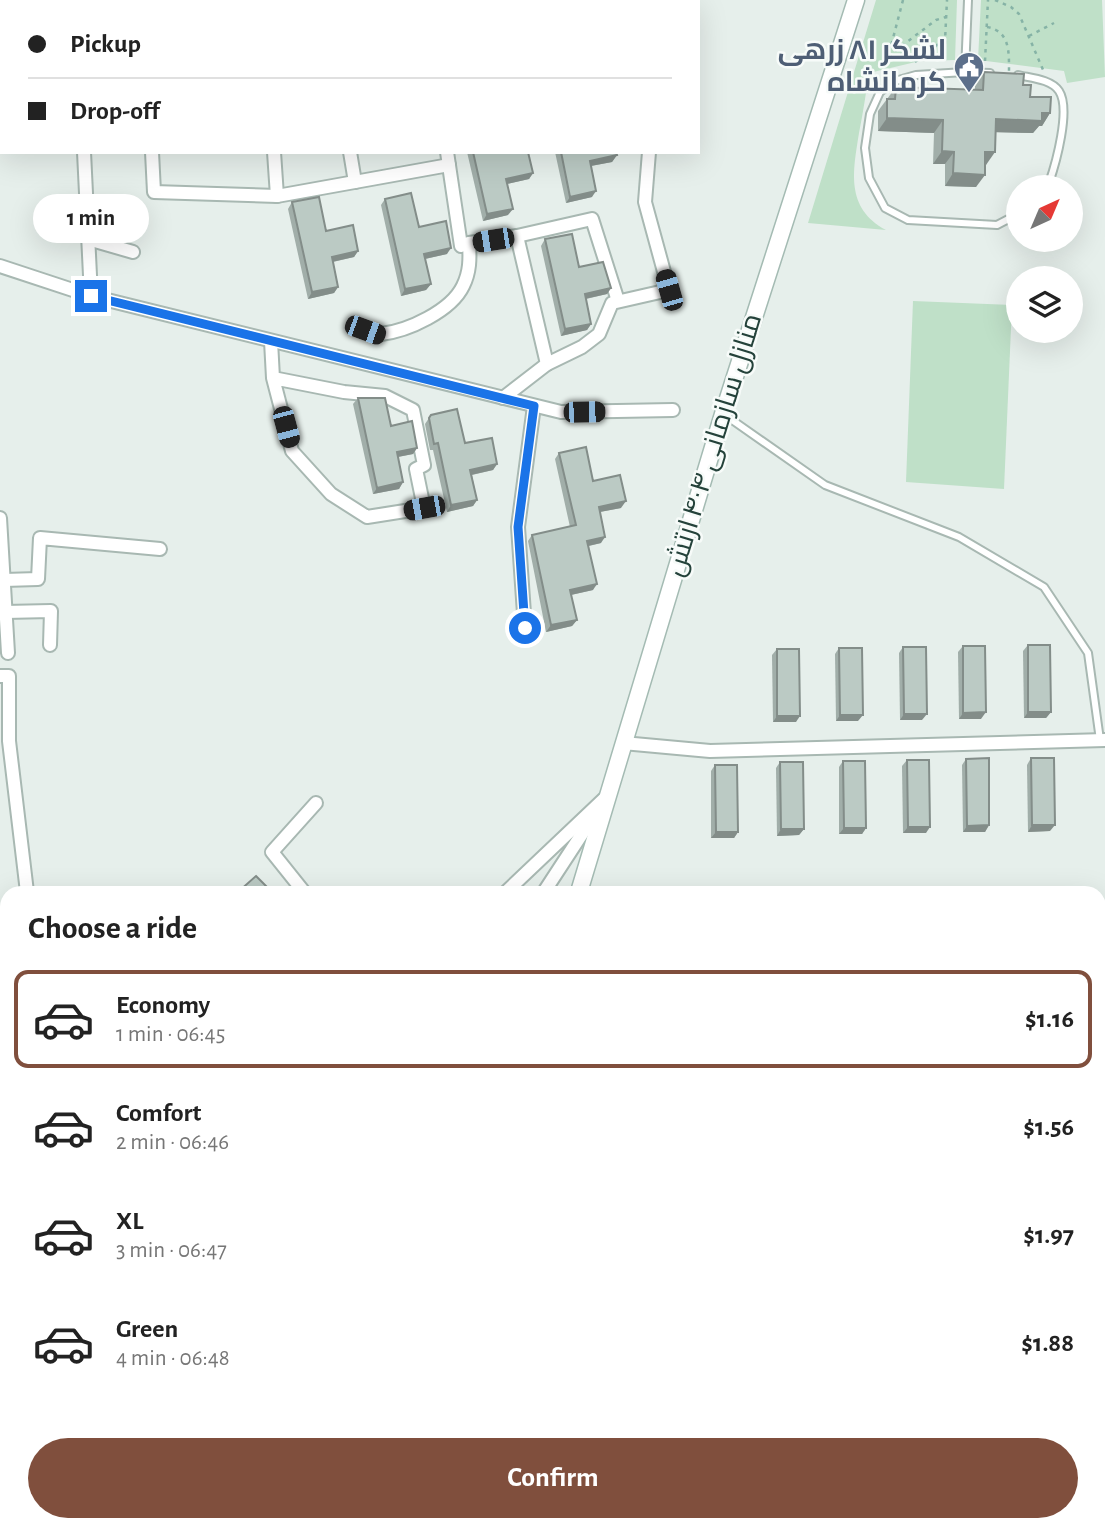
<!DOCTYPE html>
<html lang="en">
<head>
<meta charset="utf-8">
<style>
	body { margin:0; font-family:"Alegreya Sans",Cairo,sans-serif; background:#f6f6f6; color:#222; height:100vh; display:flex; flex-direction:column; font-size:26px; white-space:nowrap }
	* { box-sizing:border-box; margin:0 }
	p { font-size:23px; color:#767676 }
	.icon { flex:none; width:38px; height:38px; fill:none; stroke:currentColor; stroke-width:2; stroke-linecap:round; stroke-linejoin:round }
	.map { position:relative; flex:1; overflow:hidden }
	.drawer { position:absolute; left:0px; top:886px; width:1106px; height:646px; display:flex; flex-direction:column; background:#fff; border-radius:21px 21px 0 0; box-shadow:0 7px 28px #0002 }
	.drawer>* { flex:none }
	.top-card { position:absolute; left:0px; top:0px; width:700px; height:154px; box-shadow:0 7px 28px #0002; display:grid; align-content:center; height:154px; padding:0 28px; background:#fff }
	.needle { width:46px; rotate:44deg }
	.controls { position:absolute; left:1006px; top:175px; display:grid; gap:14px }
	.controls a { display:grid; place-items:center; width:77px; height:77px; border-radius:50%; background:#fff; box-shadow:0 7px 28px #0002; font-size:35px }
	.end { position:absolute; width:32px; height:32px; margin:-16px; border:9px solid #1a73e8; background:#fff; box-shadow:0 0 0 4px #fff }
	.from { border-radius:50% }
	.bubble { position:absolute; height:49px; border-radius:24px; background:#fff; box-shadow:0 7px 28px #0002; font-size:23px; font-weight:700; line-height:49px; text-align:center }
	.car { position:absolute; width:21px; height:42px; margin:-21px -10px; border-radius:9px; box-shadow:0 0 5px 2px #0007; background:linear-gradient(#222 24%,#8ab4d8 0 40%,#222 0 76%,#8ab4d8 0 86%,#222 0) }
	.top-card b { display:flex; align-items:center; gap:24px; height:66px; font-size:26px }
	.top-card b+b { border-top:2px solid #e0e0e0 }
	.top-card i { width:18px; height:18px; background:#222 }
	ul { padding:0; list-style:none }
	li { display:flex; align-items:center; gap:21px; height:98px; margin:0 14px 10px; padding:0 14px; border:4px solid transparent; border-radius:14px }
	li div { flex:1 }
	li b { display:block; font-size:26px }
	li em { font-style:normal; font-weight:700 }
	li.active { border-color:#804f3d }
	li>.icon { width:63px; height:63px; stroke-width:1.5 }
	h2 { padding:0 28px; font-size:32px; line-height:84px }
	.button { display:flex; gap:14px; margin-top:auto; padding:14px 28px }
	.button a { flex:1; height:80px; border-radius:42px; background:#804f3d; color:#fff; font-size:28px; font-weight:700; line-height:80px; text-align:center }
	.map>svg:first-child { display:block }
	.grass { fill:#bfe0c8 }
	.lines { fill:none; stroke-linecap:round; stroke-linejoin:round }
	.lane-casing { stroke:#a8b8b2; stroke-width:10 }
	.street-casing { stroke:#a8b8b2; stroke-width:16 }
	.secondary-casing { stroke:#a4bbb3; stroke-width:19 }
	.path { stroke:#86b3a6; stroke-width:2.5; stroke-dasharray:3.5 5; stroke-linecap:butt }
	.lane { stroke:#fff; stroke-width:6 }
	.street { stroke:#fff; stroke-width:12 }
	.secondary { stroke:#fff; stroke-width:16 }
	.wall { fill:#a1aea9 }
	.shaded-wall { fill:#838d89 }
	.building { fill:#bbcac4; stroke:#838d89; stroke-width:2 }
	.route { stroke:#1a73e8; stroke-width:9 }
	.labels { text-anchor:middle; dominant-baseline:central; stroke-width:5; stroke-linejoin:round; paint-order:stroke }
	.service-label { font-size:28px; font-weight:bold; fill:#4e5e75; stroke:#f7fbf9; text-anchor:end }
	.street-label { font-size:28px; fill:#24423a; stroke:#f7fbf9 }
</style>
</head>
<body>
<div class="map">
<svg width="1105" height="1531" viewBox="0 0 1105 1531">
	<rect width="100%" height="100%" fill="#e6efeb"/>
	<!-- grass -->
	<g class="grass">
		<path d="M876,0h81l-2,60 -35,1 -51,12c-3,20 -6,40 -10,60 -6,38 -14,75 27,97l-78,-7z"/>
		<polygon points="981,0 1102,0 1105,77 1067,83 1064,71 978,60"/>
		<polygon points="913,301 1012,305 1004,489 906,482"/>
	</g>
	<g class="lines">
		<!-- lane casing -->
		<g class="lane-casing">
			<g id="lane">
				<polyline points="965,72 968,0"/>
				<polyline points="990,73 965,72 916,75 895,81 880,92 870,114 865,148 869,178 885,208 908,220 997,225 1018,214"/>
				<path d="M1018,75c12,3 33,4 41,16 12,18 -3,72 -10,92l-3,4"/>
				<polyline points="725,415 825,485 959,537 1044,587 1088,653 1100,740"/>
				<polyline points="531,1524 536,1531"/>
			</g>
		</g>
		<!-- street casing -->
		<g class="street-casing">
			<g id="street">
				<polyline points="26,0 26,2"/>
				<polyline points="432,0 432,2"/>
				<polyline points="177,2 181,0"/>
				<polyline points="0,40 2,40"/>
				<polyline points="84,152 91,296"/>
				<polyline points="152,152 154,192 277,196 449,165"/>
				<polyline points="274,152 277,196"/>
				<polyline points="350,152 355,182"/>
				<polyline points="447,152 461,246 469,243"/>
				<polyline points="517,236 547,364"/>
				<polyline points="88,239 133,252"/>
				<polyline points="0,266 91,296 561,412 673,410"/>
				<path d="M365,330c5,2 11,5 16,4 27,-3 70,-23 82,-48 7,-14 7,-27 6,-43l48,-7 75,-17 26,82"/>
				<polyline points="271,341 273,378 292,451 331,494 367,517 424,508 416,469 424,465 413,410 385,396 344,392 273,378"/>
				<polyline points="503,398 547,364 582,347 599,334 612,303 669,290 645,202 649,152"/>
				<polyline points="0,518 8,653"/>
				<polyline points="4,580 38,579 40,538 160,549"/>
				<polyline points="5,612 51,611 50,645"/>
				<polyline points="525,628 518,527 534,406"/>
				<polyline points="0,676 9,676 9,741 27,892"/>
				<polyline points="623,743 710,751 1105,740"/>
				<polyline points="304,892 272,852 316,803"/>
				<polyline points="506,892 606,797"/>
				<polyline points="544,892 593,817"/>
				<polyline points="0,950 7,927"/>
				<polyline points="1099,1118 1105,1114"/>
				<polyline points="1099,1147 1105,1156"/>
				<polyline points="1099,1294 1105,1290"/>
				<polyline points="78,1531 79,1524"/>
				<polyline points="176,1531 180,1524"/>
				<polyline points="754,1531 764,1524"/>
			</g>
		</g>
		<!-- secondary casing -->
		<g class="secondary-casing">
			<polyline id="secondary" points="579,892 723,414 856,0"/>
		</g>
		<!-- path -->
		<g class="path">
			<polyline points="903,0 891,46 914,62"/>
			<polyline points="995,0 1011,7 1019,14 1044,72"/>
			<path d="M987,27c23,4 22,25 22,44"/>
			<polyline points="1029,36 1054,23"/>
			<polyline points="895,51 936,20 946,17"/>
			<polyline points="944,61 947,0"/>
			<polyline points="985,61 988,0"/>
			<polyline points="915,62 945,39"/>
		</g>
		<!-- lane -->
		<use href="#lane" class="lane"/>
		<!-- street -->
		<use href="#street" class="street"/>
		<!-- secondary -->
		<use href="#secondary" class="secondary"/>
	</g>
	<!-- wall -->
	<g class="wall">
		<polygon points="984,72 1023,85 1030,97 1050,113 1042,126 1039,126 1033,133 995,132 986,165 985,165 976,187 945,186 945,164 933,164 934,133 878,131 878,111 896,87 975,90 975,85"/>
		<polygon points="467,152 528,152 533,173 529,179 507,184 508,215 483,221"/>
		<polygon points="555,152 616,152 617,155 612,162 591,166 592,197 566,203"/>
		<polygon points="385,199 419,227 447,254 425,259 431,284 426,290 401,296 381,205"/>
		<polygon points="292,202 326,231 358,251 354,257 333,262 338,287 334,293 308,299 288,209"/>
		<polygon points="545,239 579,267 611,288 607,294 586,299 591,324 587,330 561,336 541,246"/>
		<polygon points="358,398 417,448 413,454 398,457 403,482 399,489 373,494 353,404"/>
		<polygon points="431,415 465,443 497,464 493,470 472,475 477,500 473,506 447,512 433,450 430,450 425,424"/>
		<polygon points="559,453 593,481 621,508 600,512 601,543 589,546 593,590 571,595 577,620 572,626 546,632 528,541 532,535 570,527 555,459"/>
		<polygon points="1028,645 1051,712 1046,718 1024,718 1023,651"/>
		<polygon points="963,646 981,719 959,719 958,652"/>
		<polygon points="903,647 922,720 900,720 899,653"/>
		<polygon points="839,648 858,721 836,721 835,654"/>
		<polygon points="777,649 796,722 773,722 772,655"/>
		<polygon points="1031,758 1050,831 1028,832 1027,765"/>
		<polygon points="966,759 989,825 985,832 963,832 962,765"/>
		<polygon points="907,760 926,833 903,833 902,766"/>
		<polygon points="843,761 866,828 862,834 839,834 839,767"/>
		<polygon points="780,762 804,829 799,835 777,836 776,768"/>
		<polygon points="715,765 738,832 734,838 711,838 711,771"/>
		<polygon points="0,1085 7,1092 7,1165 0,1158"/>
		<polygon points="1105,1306 1105,1317 1101,1311"/>
		<polygon points="808,1524 846,1524 851,1531 812,1531"/>
		<polygon points="871,1524 909,1524 906,1531 876,1531"/>
	</g>
	<!-- shaded-wall -->
	<g class="shaded-wall">
		<polygon points="129,0 141,0 140,2 118,2"/>
		<polygon points="1042,113 1050,113 1042,126 1039,126 1033,133 987,132 996,119"/>
		<polygon points="887,118 943,120 934,133 878,131"/>
		<polygon points="942,151 954,152 945,164 933,164"/>
		<polygon points="985,152 995,152 986,165 976,164"/>
		<polygon points="617,155 612,162 585,167 590,161"/>
		<polygon points="533,173 529,179 502,185 506,179"/>
		<polygon points="953,173 985,175 976,187 945,186"/>
		<polygon points="596,191 592,197 566,203 570,197"/>
		<polygon points="513,209 508,215 483,221 487,214"/>
		<polygon points="451,248 447,254 420,260 424,254"/>
		<polygon points="358,251 354,257 327,263 332,257"/>
		<polygon points="431,284 426,290 401,296 405,289"/>
		<polygon points="338,287 334,293 308,299 312,292"/>
		<polygon points="611,288 607,294 580,300 585,294"/>
		<polygon points="591,324 587,330 561,336 565,329"/>
		<polygon points="417,448 413,454 392,458 397,452"/>
		<polygon points="497,464 493,470 466,476 470,470"/>
		<polygon points="403,482 399,489 373,494 377,488"/>
		<polygon points="477,500 473,506 447,512 451,505"/>
		<polygon points="626,501 621,508 594,513 599,507"/>
		<polygon points="605,537 601,543 583,547 587,541"/>
		<polygon points="597,584 593,590 566,596 570,590"/>
		<polygon points="577,620 572,626 546,632 551,625"/>
		<polygon points="986,712 981,719 959,719 963,713"/>
		<polygon points="1028,712 1051,712 1046,718 1024,718"/>
		<polygon points="904,714 927,714 922,720 900,720"/>
		<polygon points="840,715 863,715 858,721 836,721"/>
		<polygon points="777,716 800,716 796,722 773,722"/>
		<polygon points="989,825 985,832 963,832 967,826"/>
		<polygon points="1032,825 1055,825 1050,831 1028,832"/>
		<polygon points="908,827 930,827 926,833 903,833"/>
		<polygon points="844,828 866,828 862,834 839,834"/>
		<polygon points="781,829 804,829 799,835 777,836"/>
		<polygon points="716,832 738,832 734,838 711,838"/>
		<polygon points="1105,1391 1105,1396 1099,1400 1099,1398"/>
	</g>
	<!-- building -->
	<g class="building">
		<polygon points="95,0 129,0 118,2 95,2"/>
		<polygon points="984,72 1024,74 1023,85 1031,85 1030,97 1051,97 1050,113 1042,113 1042,121 996,119 995,152 985,152 985,175 953,173 954,152 942,151 943,120 887,118 887,99 895,99 896,87 983,90"/>
		<polygon points="473,152 528,152 533,173 506,179 513,209 487,214"/>
		<polygon points="561,152 616,152 617,155 590,161 596,191 570,197"/>
		<polygon points="411,193 419,227 446,221 451,248 424,254 431,284 405,289 385,199"/>
		<polygon points="319,197 326,231 353,225 358,251 332,257 338,287 312,292 292,202"/>
		<polygon points="572,234 579,267 603,262 611,288 585,294 591,324 565,329 545,239"/>
		<polygon points="358,398 385,398 391,426 412,421 417,448 397,452 403,482 377,488"/>
		<polygon points="457,409 465,443 492,438 497,464 470,470 477,500 451,505 438,443 434,444 429,418 431,415"/>
		<polygon points="586,447 593,481 620,475 626,501 599,507 605,537 587,541 597,584 570,590 577,620 551,625 532,535 576,525 559,453"/>
		<polygon points="1028,645 1050,645 1051,712 1028,712"/>
		<polygon points="963,646 985,646 986,712 963,713"/>
		<polygon points="903,647 926,647 927,714 904,714"/>
		<polygon points="839,648 862,648 863,715 840,715"/>
		<polygon points="777,649 799,649 800,716 777,716"/>
		<polygon points="989,758 989,825 967,826 966,759"/>
		<polygon points="1031,758 1054,758 1055,825 1032,825"/>
		<polygon points="907,760 929,760 930,827 908,827"/>
		<polygon points="843,761 865,761 866,828 844,828"/>
		<polygon points="780,762 803,762 804,829 781,829"/>
		<polygon points="715,765 737,765 738,832 716,832"/>
		<polygon points="256,876 272,892 238,892"/>
		<polygon points="0,1085 7,1092 7,1143 0,1136"/>
		<polygon points="1099,1266 1103,1271 1099,1274"/>
		<polygon points="1099,1348 1105,1356 1105,1391 1102,1393 1099,1388"/>
		<polygon points="783,1524 788,1531 774,1531"/>
		<polygon points="821,1524 846,1524 851,1531 825,1531"/>
		<polygon points="885,1524 909,1524 910,1525 901,1531 889,1531"/>
	</g>
	<g class="lines">
		<!-- route -->
		<polyline class="route" points="91,296 534,406 518,527 525,628"/>
	</g>
	<!-- icons -->
	<defs>
		<g id="civic-pin" transform="scale(1.575)"><path d="M0 17L-7.5 6A9.5 9.5 0 1 1 7.5 6Z" fill="#5c6f8a" stroke="#f7fbf9"/><path d="M-.6-6.5H3V-4.5H.6V-3L4-1V1h2V6H-6V1h2V-1L-.6-3ZM-1.2 2.5V6h2.4V2.5Z" fill="#fff"/></g>
	</defs>
	<g fill-rule="evenodd">
		<use href="#civic-pin" x="969" y="67"/>
	</g>
	<g class="labels">
		<!-- service labels -->
		<g class="service-label">
			<text x="946" y="51">لشکر ۸۱ زرهی<tspan x="946" dy="32">کرمانشاه</tspan></text>
		</g>
		<!-- street labels -->
		<g class="street-label">
			<text transform="translate(714 445) rotate(-73)">منازل سازمانی ۴۰۴ ارتش</text>
		</g>
	</g>
</svg>
<div class="controls">
<a><svg class="needle" viewBox="-14 -14 28 28"><path d="M0-13l5 13h-10z" fill="#e53935"/><path d="M0 13l5-13h-10z" fill="#767676"/></svg></a>
<a><svg class="icon" aria-label="layers" viewBox="0 0 24 24"><path d="M12 4l9 5-9 5-9-5zM3 14l9 5 9-5"/></svg></a>
</div>
<i class="end from" style="left:525px;top:628px"></i>
<i class="end" style="left:91px;top:296px"></i>
<div class="bubble" style="left:33px;top:194px;width:116px">1 min</div>
<i class="car" style="left:493px;top:240px;rotate:261deg"></i>
<i class="car" style="left:669px;top:290px;rotate:344deg"></i>
<i class="car" style="left:365px;top:330px;rotate:110deg"></i>
<i class="car" style="left:584px;top:412px;rotate:89deg"></i>
<i class="car" style="left:286px;top:427px;rotate:165deg"></i>
<i class="car" style="left:424px;top:508px;rotate:260deg"></i>
<div class="top-card">
<b><i class="from"></i>Pickup</b>
<b><i></i>Drop-off</b>
</div>
<section class="drawer">
<h2>Choose a ride</h2>
<ul>
<li class="active"><svg class="icon" aria-label="car" viewBox="0 0 24 24"><path d="M5 17H2v-5l4-1 3-4h7l3 4 3 1v5h-3M9 17h6M6 11h13"/><circle cx="7" cy="17" r="2"/><circle cx="17" cy="17" r="2"/></svg><div><b>Economy</b><p>1 min · 06:45</p></div><em>$1.16</em></li>
<li><svg class="icon" aria-label="car" viewBox="0 0 24 24"><path d="M5 17H2v-5l4-1 3-4h7l3 4 3 1v5h-3M9 17h6M6 11h13"/><circle cx="7" cy="17" r="2"/><circle cx="17" cy="17" r="2"/></svg><div><b>Comfort</b><p>2 min · 06:46</p></div><em>$1.56</em></li>
<li><svg class="icon" aria-label="car" viewBox="0 0 24 24"><path d="M5 17H2v-5l4-1 3-4h7l3 4 3 1v5h-3M9 17h6M6 11h13"/><circle cx="7" cy="17" r="2"/><circle cx="17" cy="17" r="2"/></svg><div><b>XL</b><p>3 min · 06:47</p></div><em>$1.97</em></li>
<li><svg class="icon" aria-label="car" viewBox="0 0 24 24"><path d="M5 17H2v-5l4-1 3-4h7l3 4 3 1v5h-3M9 17h6M6 11h13"/><circle cx="7" cy="17" r="2"/><circle cx="17" cy="17" r="2"/></svg><div><b>Green</b><p>4 min · 06:48</p></div><em>$1.88</em></li>
</ul>
<div class="button"><a>Confirm</a></div>
</section>
</div>
</body>
</html>
